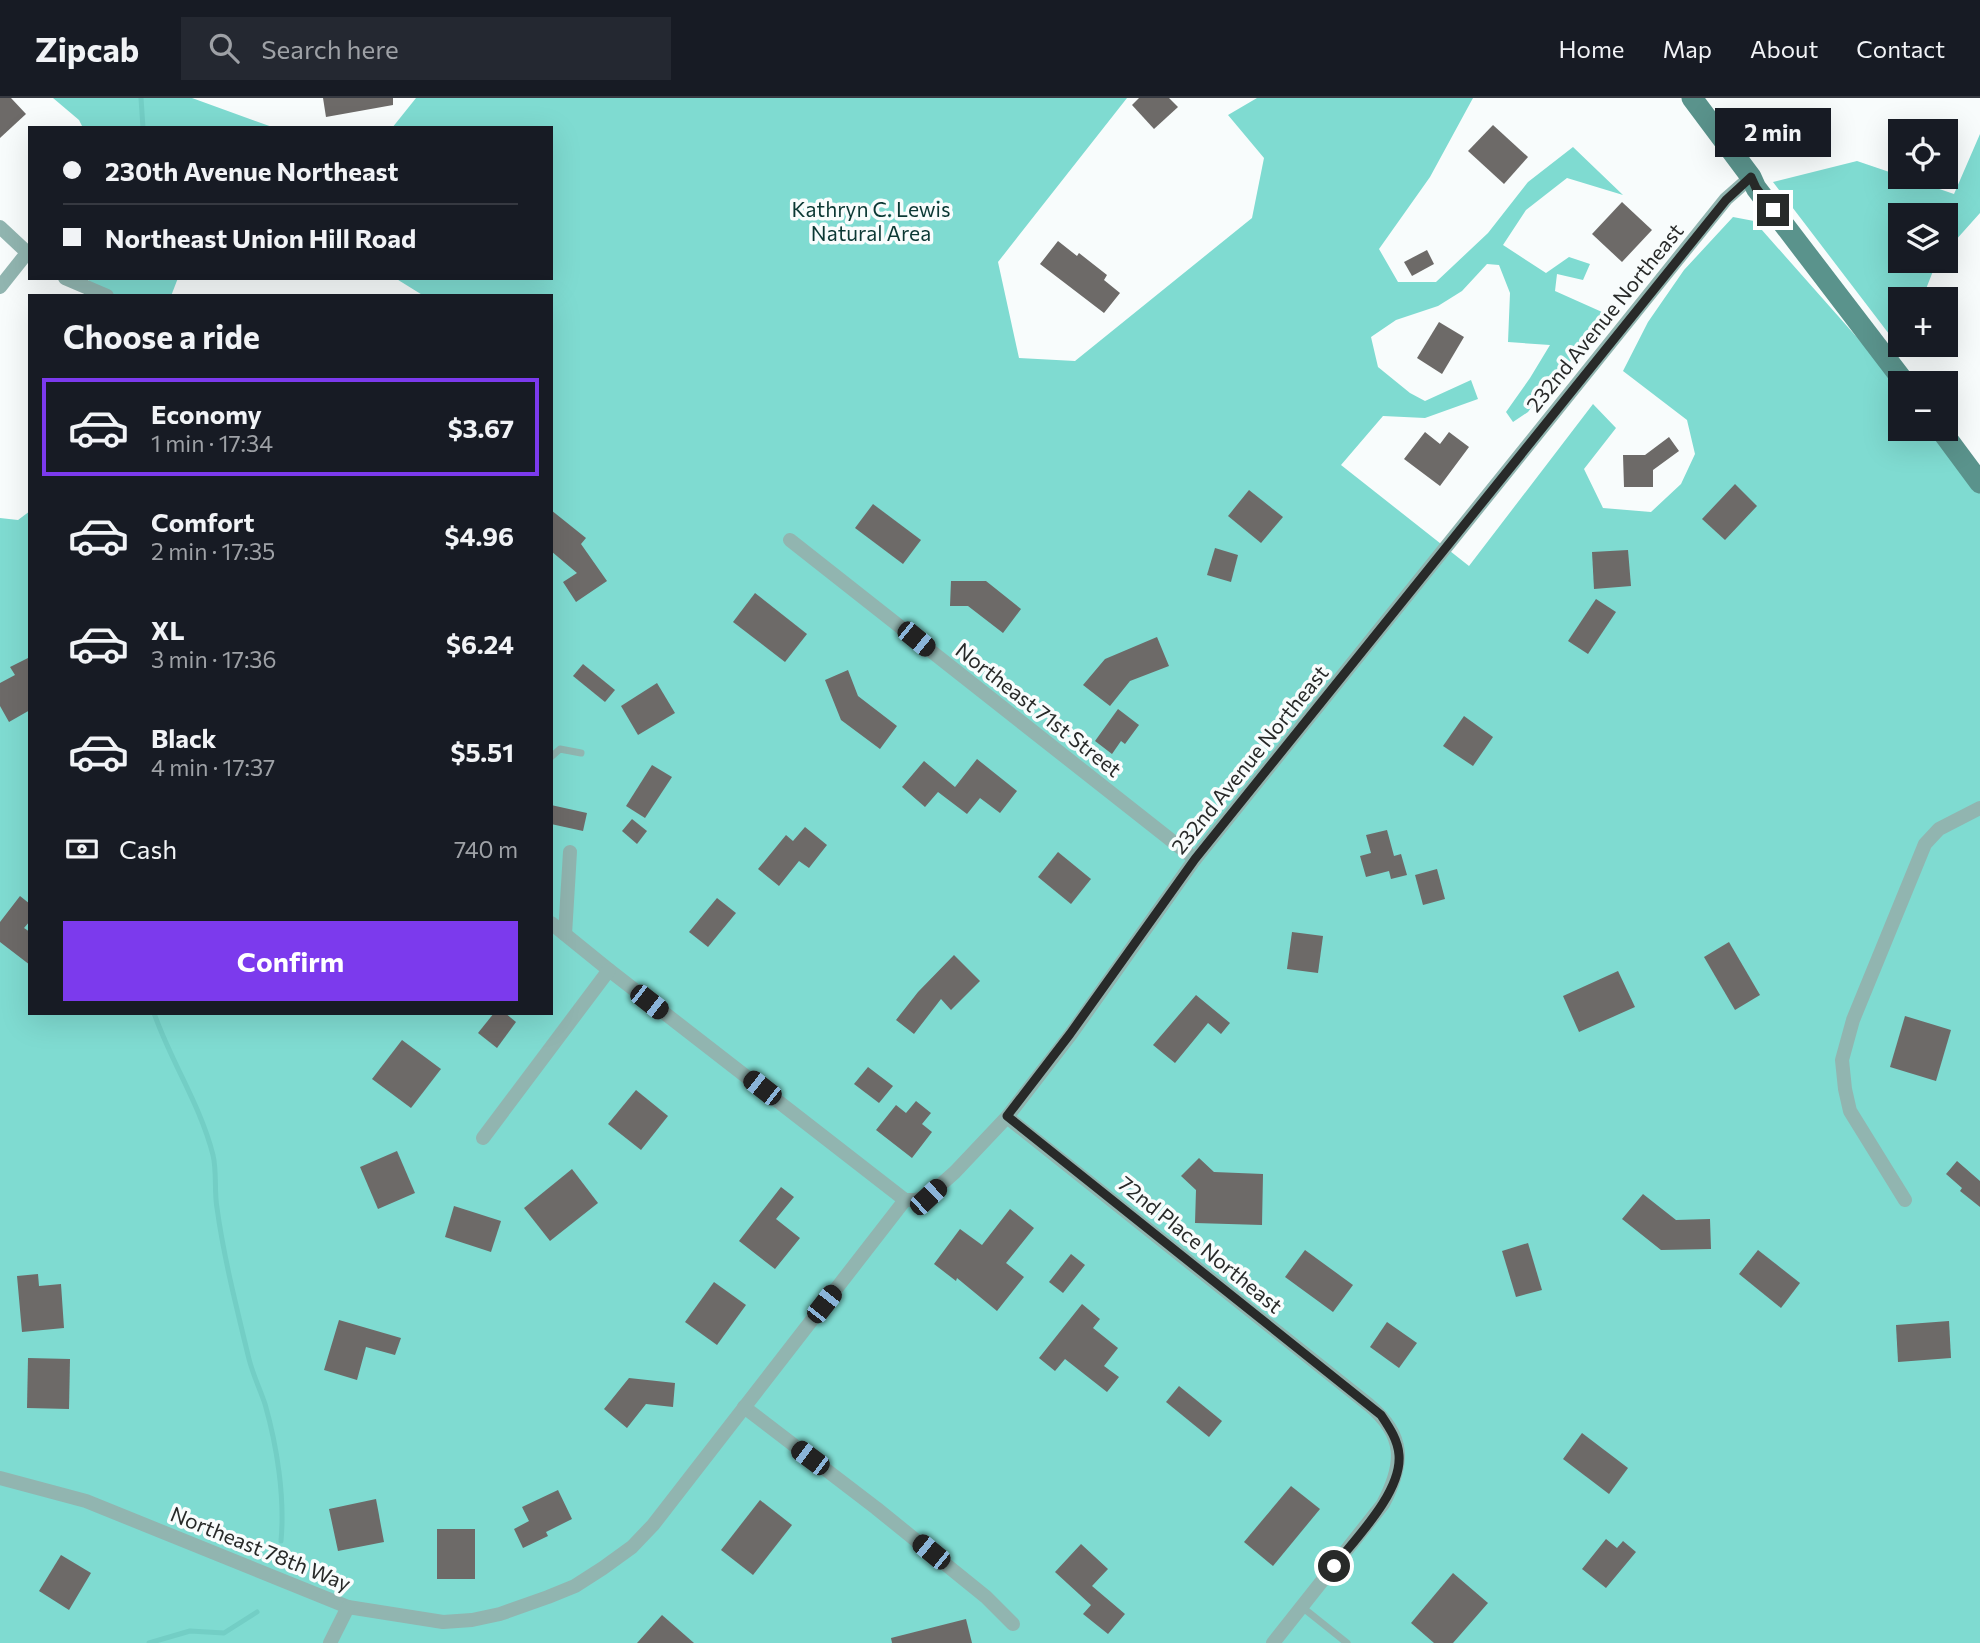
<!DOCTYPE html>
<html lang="en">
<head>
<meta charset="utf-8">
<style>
	body { margin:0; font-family:Commissioner,sans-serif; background:#242831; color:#f1f3f6; height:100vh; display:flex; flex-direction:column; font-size:26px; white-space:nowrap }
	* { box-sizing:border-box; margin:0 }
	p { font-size:23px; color:#9ea1a6 }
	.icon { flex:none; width:38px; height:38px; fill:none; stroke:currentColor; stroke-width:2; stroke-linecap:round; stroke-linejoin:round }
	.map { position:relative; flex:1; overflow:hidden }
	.drawer { position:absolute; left:28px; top:196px; width:525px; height:721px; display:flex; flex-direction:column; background:#171b24; border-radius:0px; box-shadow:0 7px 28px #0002 }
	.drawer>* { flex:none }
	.hud { position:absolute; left:28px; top:28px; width:525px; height:154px; border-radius:0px; box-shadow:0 7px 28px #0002; display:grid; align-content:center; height:154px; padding:0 35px; background:#171b24 }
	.tools { position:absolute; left:1888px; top:21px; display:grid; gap:14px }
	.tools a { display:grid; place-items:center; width:70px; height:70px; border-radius:0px; background:#171b24; box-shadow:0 7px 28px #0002; font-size:35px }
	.end { position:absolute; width:32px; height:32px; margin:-16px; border:9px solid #282a29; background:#fff; box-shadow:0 0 0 4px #fff }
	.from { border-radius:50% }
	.bubble { position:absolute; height:49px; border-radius:0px; background:#171b24; box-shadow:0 7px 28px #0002; font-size:23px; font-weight:700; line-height:49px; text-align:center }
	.car { position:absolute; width:21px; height:42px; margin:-21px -10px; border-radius:9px; box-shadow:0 0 5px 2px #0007; background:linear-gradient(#222 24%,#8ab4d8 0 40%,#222 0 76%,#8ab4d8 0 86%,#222 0) }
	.hud b { display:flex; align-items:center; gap:24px; height:66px; font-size:26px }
	.hud b+b { border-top:2px solid #363941 }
	.hud i { width:18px; height:18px; background:#f1f3f6 }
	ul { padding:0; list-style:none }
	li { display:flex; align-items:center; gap:21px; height:98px; margin:0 14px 10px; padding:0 21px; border:4px solid transparent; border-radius:0px }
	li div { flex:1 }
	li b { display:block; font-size:26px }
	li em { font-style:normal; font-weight:700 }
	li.active { border-color:#7c3aed }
	li>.icon { width:63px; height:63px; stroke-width:1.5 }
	h2 { padding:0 35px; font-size:32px; line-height:84px }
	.pay { display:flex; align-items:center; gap:18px; height:77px; padding:0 35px; font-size:26px }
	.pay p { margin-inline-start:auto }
	.primary-button { display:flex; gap:14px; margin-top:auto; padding:14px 35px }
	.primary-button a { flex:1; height:80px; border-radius:0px; background:#7c3aed; color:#fff; font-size:28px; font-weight:700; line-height:80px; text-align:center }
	header { display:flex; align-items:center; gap:42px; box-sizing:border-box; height:98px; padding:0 35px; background:#171b24; border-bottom:2px solid #363941 }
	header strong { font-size:33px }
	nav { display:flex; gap:38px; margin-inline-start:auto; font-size:24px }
	.search { width:490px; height:63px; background:#242831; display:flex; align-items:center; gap:18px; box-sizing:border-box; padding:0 24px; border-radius:0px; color:#9ea1a6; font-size:26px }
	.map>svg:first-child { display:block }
	.forest { fill:#7fdbd1 }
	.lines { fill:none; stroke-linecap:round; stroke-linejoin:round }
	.stream { stroke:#73cec5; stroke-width:5 }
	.building { fill:#6d6a68 }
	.lane { stroke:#91b5b0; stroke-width:7 }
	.street { stroke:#91b5b0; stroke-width:14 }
	.secondary { stroke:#5a938c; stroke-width:21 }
	.route { stroke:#282a29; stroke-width:9 }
	.labels { text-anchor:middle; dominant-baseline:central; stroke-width:7; stroke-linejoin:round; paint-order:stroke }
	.park-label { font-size:21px; fill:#0b3834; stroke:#f8fcfc }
	.street-label { font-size:21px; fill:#282a29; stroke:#f8fcfc }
</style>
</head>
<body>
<header>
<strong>Zipcab</strong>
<div class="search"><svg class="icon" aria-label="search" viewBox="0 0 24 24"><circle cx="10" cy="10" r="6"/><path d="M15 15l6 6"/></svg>Search here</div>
<nav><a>Home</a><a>Map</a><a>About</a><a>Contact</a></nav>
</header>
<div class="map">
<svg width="1980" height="1545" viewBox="0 0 1980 1545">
	<rect width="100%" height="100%" fill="#f8fcfc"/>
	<!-- forest -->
	<g class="forest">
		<polygon points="53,0 192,0 275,30 83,30 79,22"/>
		<polygon points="416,0 1127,0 998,164 1019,260 1075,263 1252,120 1264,60 1228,17 1257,0 1473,0 1430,79 1379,151 1398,184 1436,184 1488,135 1528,84 1573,49 1623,97 1567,80 1526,112 1503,147 1546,175 1569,159 1590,166 1583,182 1557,176 1555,193 1602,214 1579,254 1545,291 1528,314 1513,324 1506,314 1530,280 1550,247 1508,244 1510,195 1499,167 1487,166 1462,193 1438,208 1396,222 1371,239 1378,269 1410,295 1425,303 1471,282 1478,301 1425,320 1383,318 1341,367 1469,468 1593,306 1616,330 1584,371 1603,410 1651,414 1681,386 1695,356 1687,322 1623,273 1648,224 1684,172 1733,119 1754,123 1900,288 1900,331 1939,331 1980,385 1980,1545 0,1545 0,420 18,422 30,413 30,915 551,915 551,198 424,198 395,180 551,180 551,30 392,30"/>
		<polygon points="1980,36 1980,115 1946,153 1946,117 1900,117 1900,163 1937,163 1922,201 1900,201 1900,247 1905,247 1902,253 1773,84 1857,63 1954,96"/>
		<polygon points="89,180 178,180 171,198 107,198 87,190"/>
	</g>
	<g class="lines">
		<!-- stream -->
		<g class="stream">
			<polyline points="141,0 143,30"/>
			<path d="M154,915c17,49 46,91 59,142 4,17 1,36 4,53 7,51 20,101 32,151 4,16 11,30 16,45 12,42 20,93 16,137"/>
			<polyline points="149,1545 190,1533 224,1535 257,1514"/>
		</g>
	</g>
	<!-- building -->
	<g class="building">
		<polygon points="0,0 11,0 26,16 0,40"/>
		<polygon points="323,0 393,0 393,7 326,19"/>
		<polygon points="1139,0 1169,0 1178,9 1154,31 1132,7"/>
		<polygon points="1493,27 1528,59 1504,86 1468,53"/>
		<polygon points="1622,104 1652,132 1622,164 1592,136"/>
		<polygon points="1058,143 1077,158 1079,155 1107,177 1104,182 1120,195 1104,215 1040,166"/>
		<polygon points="1427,152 1434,166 1412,178 1404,164"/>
		<polygon points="1439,224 1464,239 1442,276 1417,260"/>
		<polygon points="1425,334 1440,346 1449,334 1469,349 1440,388 1404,361"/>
		<polygon points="1669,339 1679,353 1653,372 1653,389 1624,389 1623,357 1645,357"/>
		<polygon points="1735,386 1757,408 1725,442 1702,421"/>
		<polygon points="1249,392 1283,419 1261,445 1228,418"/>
		<polygon points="873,406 921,442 903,466 855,430"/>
		<polygon points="551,412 586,440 581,446 607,483 576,504 563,484 577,475 551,453"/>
		<polygon points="1215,450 1238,457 1231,484 1207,477"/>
		<polygon points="1628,452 1631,488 1594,491 1592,454"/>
		<polygon points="951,483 986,483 1021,511 1003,535 968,508 950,508"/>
		<polygon points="755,495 807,536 785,564 733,524"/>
		<polygon points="1596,501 1616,514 1588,556 1568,543"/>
		<polygon points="1157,539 1169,568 1130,583 1110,608 1083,587 1105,561"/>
		<polygon points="30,559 30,612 9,624 0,608 0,585 15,577 10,569"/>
		<polygon points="583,566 615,592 605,604 573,578"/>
		<polygon points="848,572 858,598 897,628 880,651 841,622 825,582"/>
		<polygon points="657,585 675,615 638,637 621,608"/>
		<polygon points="1118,611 1139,627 1125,646 1121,643 1112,656 1095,643"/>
		<polygon points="1464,618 1493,639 1473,668 1443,648"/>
		<polygon points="977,661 1017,693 1000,715 980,700 967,716 938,694 925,709 902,689 924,663 955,689"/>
		<polygon points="652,667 672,679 645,720 626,708"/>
		<polygon points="551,707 587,715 583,733 551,726"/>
		<polygon points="632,721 647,733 637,746 622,733"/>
		<polygon points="805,729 827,747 809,770 799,763 779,788 758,771 786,737 793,743"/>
		<polygon points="1387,732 1394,758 1401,756 1407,777 1391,781 1389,773 1366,779 1360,758 1371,755 1366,737"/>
		<polygon points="1058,754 1091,781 1071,806 1038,779"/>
		<polygon points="1437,771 1445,801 1423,807 1415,777"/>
		<polygon points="20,798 30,806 30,823 24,830 30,834 30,867 0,844 0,824"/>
		<polygon points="717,800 736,815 708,849 689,834"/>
		<polygon points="1292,834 1323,838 1318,875 1287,871"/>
		<polygon points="1729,844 1760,897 1735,912 1704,859"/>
		<polygon points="954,857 980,883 951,912 941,901 914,936 896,922 918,894"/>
		<polygon points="1618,873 1635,909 1579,934 1563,898"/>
		<polygon points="1196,897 1230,925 1221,936 1208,925 1175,965 1153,947"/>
		<polygon points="494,915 505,915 516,924 497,950 478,935"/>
		<polygon points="1905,918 1951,932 1936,983 1890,969"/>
		<polygon points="402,942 441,971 411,1010 372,981"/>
		<polygon points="868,969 893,988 879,1005 854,986"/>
		<polygon points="636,992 668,1018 641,1052 608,1026"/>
		<polygon points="916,1003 931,1015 922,1026 932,1034 912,1060 876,1032 896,1007 906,1015"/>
		<polygon points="397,1053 415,1095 378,1111 360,1069"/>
		<polygon points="1199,1060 1214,1074 1263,1076 1262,1127 1195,1125 1196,1092 1181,1078"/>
		<polygon points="1957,1063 1980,1083 1980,1109 1960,1093 1962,1090 1946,1076"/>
		<polygon points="572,1071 598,1105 550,1143 524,1110"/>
		<polygon points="781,1089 794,1099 776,1121 800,1140 775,1171 739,1143"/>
		<polygon points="1643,1096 1676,1122 1710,1121 1711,1151 1661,1152 1622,1121"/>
		<polygon points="454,1108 501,1123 491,1154 445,1139"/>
		<polygon points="1010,1111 1034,1130 1006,1165 1024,1179 997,1213 957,1180 956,1183 934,1166 960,1131 982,1147"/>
		<polygon points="1528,1145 1542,1192 1516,1199 1502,1153"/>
		<polygon points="1305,1152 1353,1187 1333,1214 1285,1179"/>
		<polygon points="1758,1152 1800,1185 1781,1210 1739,1176"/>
		<polygon points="1071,1156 1085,1167 1063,1195 1049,1184"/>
		<polygon points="38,1176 39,1188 61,1186 64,1230 22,1234 17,1178"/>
		<polygon points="714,1184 746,1207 717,1247 685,1224"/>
		<polygon points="1082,1206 1100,1221 1093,1230 1118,1250 1104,1268 1119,1279 1107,1294 1065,1261 1055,1273 1039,1260"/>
		<polygon points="339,1222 401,1240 395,1257 366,1249 357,1282 324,1272"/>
		<polygon points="1949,1223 1951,1260 1898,1264 1896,1227"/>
		<polygon points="1387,1224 1417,1245 1399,1270 1370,1249"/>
		<polygon points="28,1260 70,1261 69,1311 27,1310"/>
		<polygon points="629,1280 675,1285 673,1309 646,1306 627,1330 604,1311"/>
		<polygon points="1179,1288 1222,1323 1209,1339 1166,1304"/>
		<polygon points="1582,1335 1628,1370 1609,1396 1563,1361"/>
		<polygon points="1291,1388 1320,1411 1273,1468 1244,1444"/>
		<polygon points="558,1392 572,1421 546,1434 548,1438 523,1450 514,1431 529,1423 522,1409"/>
		<polygon points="376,1401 384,1444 338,1453 329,1411"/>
		<polygon points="760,1402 792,1427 753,1477 721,1452"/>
		<rect x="437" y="1431" width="38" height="50"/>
		<polygon points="1606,1441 1617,1450 1623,1443 1636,1454 1606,1490 1582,1471"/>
		<polygon points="1081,1446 1108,1471 1092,1488 1125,1516 1108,1536 1083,1516 1091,1507 1055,1474"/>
		<polygon points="61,1457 91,1475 69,1512 39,1493"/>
		<polygon points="1453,1475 1488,1505 1453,1545 1434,1545 1411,1525"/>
		<polygon points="662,1517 694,1545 637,1545"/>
		<polygon points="966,1521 972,1545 892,1545 891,1540"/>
	</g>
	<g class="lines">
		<!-- lane -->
		<g class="lane">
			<polyline points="551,659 560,651 581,655"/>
			<polyline points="1302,1509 1347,1545"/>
		</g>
		<!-- street -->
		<g class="street">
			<polyline points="0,129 30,157"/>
			<polyline points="65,180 107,198"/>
			<polyline points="0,189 27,155"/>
			<polyline points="790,442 1195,761"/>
			<polyline points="551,825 609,872 905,1102"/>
			<polyline points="565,836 570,754"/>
			<path d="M1007,1019l362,288c37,31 35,59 14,99l-110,139"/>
			<polyline points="483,1040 609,872"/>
			<polyline points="1905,1102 1850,1013 1845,991 1842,962 1853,922 1925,746 1939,731 1980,710"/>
			<polyline points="744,1309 876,1410 986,1499 1013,1526"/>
			<polyline points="0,1380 86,1403 348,1509 443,1524 472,1522 500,1516 548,1499 575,1488 603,1470 632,1449 653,1427 905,1102 915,1102 927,1099 955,1074 1007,1019 1071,936 1195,761 1726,101 1751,79"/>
			<polyline points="330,1545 348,1509"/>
		</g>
		<!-- secondary -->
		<g class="secondary">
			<polyline points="1692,0 1751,79 1756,90 1905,285"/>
			<polyline points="1940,331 1980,385"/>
		</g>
	</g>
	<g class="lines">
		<!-- route -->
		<path class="route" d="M1334,1468c22,-28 68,-74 65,-111 -1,-15 -10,-28 -18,-40l-374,-299 63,-82 125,-175 531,-659 25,-23 5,11 17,22"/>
	</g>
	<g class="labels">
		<!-- park labels -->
		<g class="park-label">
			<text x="871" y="110">Kathryn C. Lewis<tspan x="871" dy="24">Natural Area</tspan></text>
		</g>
		<!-- street labels -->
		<g class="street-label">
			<text transform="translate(1604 219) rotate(-51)">232nd Avenue Northeast</text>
			<text transform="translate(1039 611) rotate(38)">Northeast 71st Street</text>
			<text transform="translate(1249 661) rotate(-51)">232nd Avenue Northeast</text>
			<text transform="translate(1201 1146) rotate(39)">72nd Place Northeast</text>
			<text transform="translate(261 1450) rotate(22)">Northeast 78th Way</text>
		</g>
	</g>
</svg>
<div class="tools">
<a><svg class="icon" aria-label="locate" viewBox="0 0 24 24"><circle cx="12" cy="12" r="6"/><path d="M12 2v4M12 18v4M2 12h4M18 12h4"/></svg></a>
<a><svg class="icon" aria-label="layers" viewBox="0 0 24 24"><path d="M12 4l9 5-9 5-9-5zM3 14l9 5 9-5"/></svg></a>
<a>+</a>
<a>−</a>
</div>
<i class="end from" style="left:1334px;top:1468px"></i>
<i class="end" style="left:1773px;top:112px"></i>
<div class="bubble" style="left:1715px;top:10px;width:116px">2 min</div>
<i class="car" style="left:916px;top:541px;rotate:129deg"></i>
<i class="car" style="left:649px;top:904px;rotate:128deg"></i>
<i class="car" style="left:762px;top:990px;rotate:308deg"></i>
<i class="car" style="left:928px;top:1099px;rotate:47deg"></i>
<i class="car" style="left:824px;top:1206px;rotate:38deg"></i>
<i class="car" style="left:810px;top:1360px;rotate:307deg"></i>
<i class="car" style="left:931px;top:1454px;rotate:309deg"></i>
<div class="hud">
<b><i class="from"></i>230th Avenue Northeast</b>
<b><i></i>Northeast Union Hill Road</b>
</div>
<section class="drawer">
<h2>Choose a ride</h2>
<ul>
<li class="active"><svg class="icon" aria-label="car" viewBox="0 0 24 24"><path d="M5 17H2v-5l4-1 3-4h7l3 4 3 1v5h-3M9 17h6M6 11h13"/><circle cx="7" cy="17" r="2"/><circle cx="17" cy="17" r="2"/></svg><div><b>Economy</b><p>1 min · 17:34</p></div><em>$3.67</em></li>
<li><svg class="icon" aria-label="car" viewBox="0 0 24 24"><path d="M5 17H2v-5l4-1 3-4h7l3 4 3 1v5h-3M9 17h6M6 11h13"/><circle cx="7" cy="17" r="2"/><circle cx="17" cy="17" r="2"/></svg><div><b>Comfort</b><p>2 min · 17:35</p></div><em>$4.96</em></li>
<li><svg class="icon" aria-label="car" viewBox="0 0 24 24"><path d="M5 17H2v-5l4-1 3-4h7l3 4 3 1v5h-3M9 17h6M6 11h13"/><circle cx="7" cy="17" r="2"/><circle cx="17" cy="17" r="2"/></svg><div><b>XL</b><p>3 min · 17:36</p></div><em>$6.24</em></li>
<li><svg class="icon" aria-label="car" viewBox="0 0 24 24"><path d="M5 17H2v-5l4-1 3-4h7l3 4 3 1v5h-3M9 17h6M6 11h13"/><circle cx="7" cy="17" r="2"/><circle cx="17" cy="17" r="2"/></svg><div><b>Black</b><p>4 min · 17:37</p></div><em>$5.51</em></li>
</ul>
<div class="pay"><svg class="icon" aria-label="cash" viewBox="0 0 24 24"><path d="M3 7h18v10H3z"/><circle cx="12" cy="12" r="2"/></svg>Cash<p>740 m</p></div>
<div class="primary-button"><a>Confirm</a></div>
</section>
</div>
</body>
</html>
